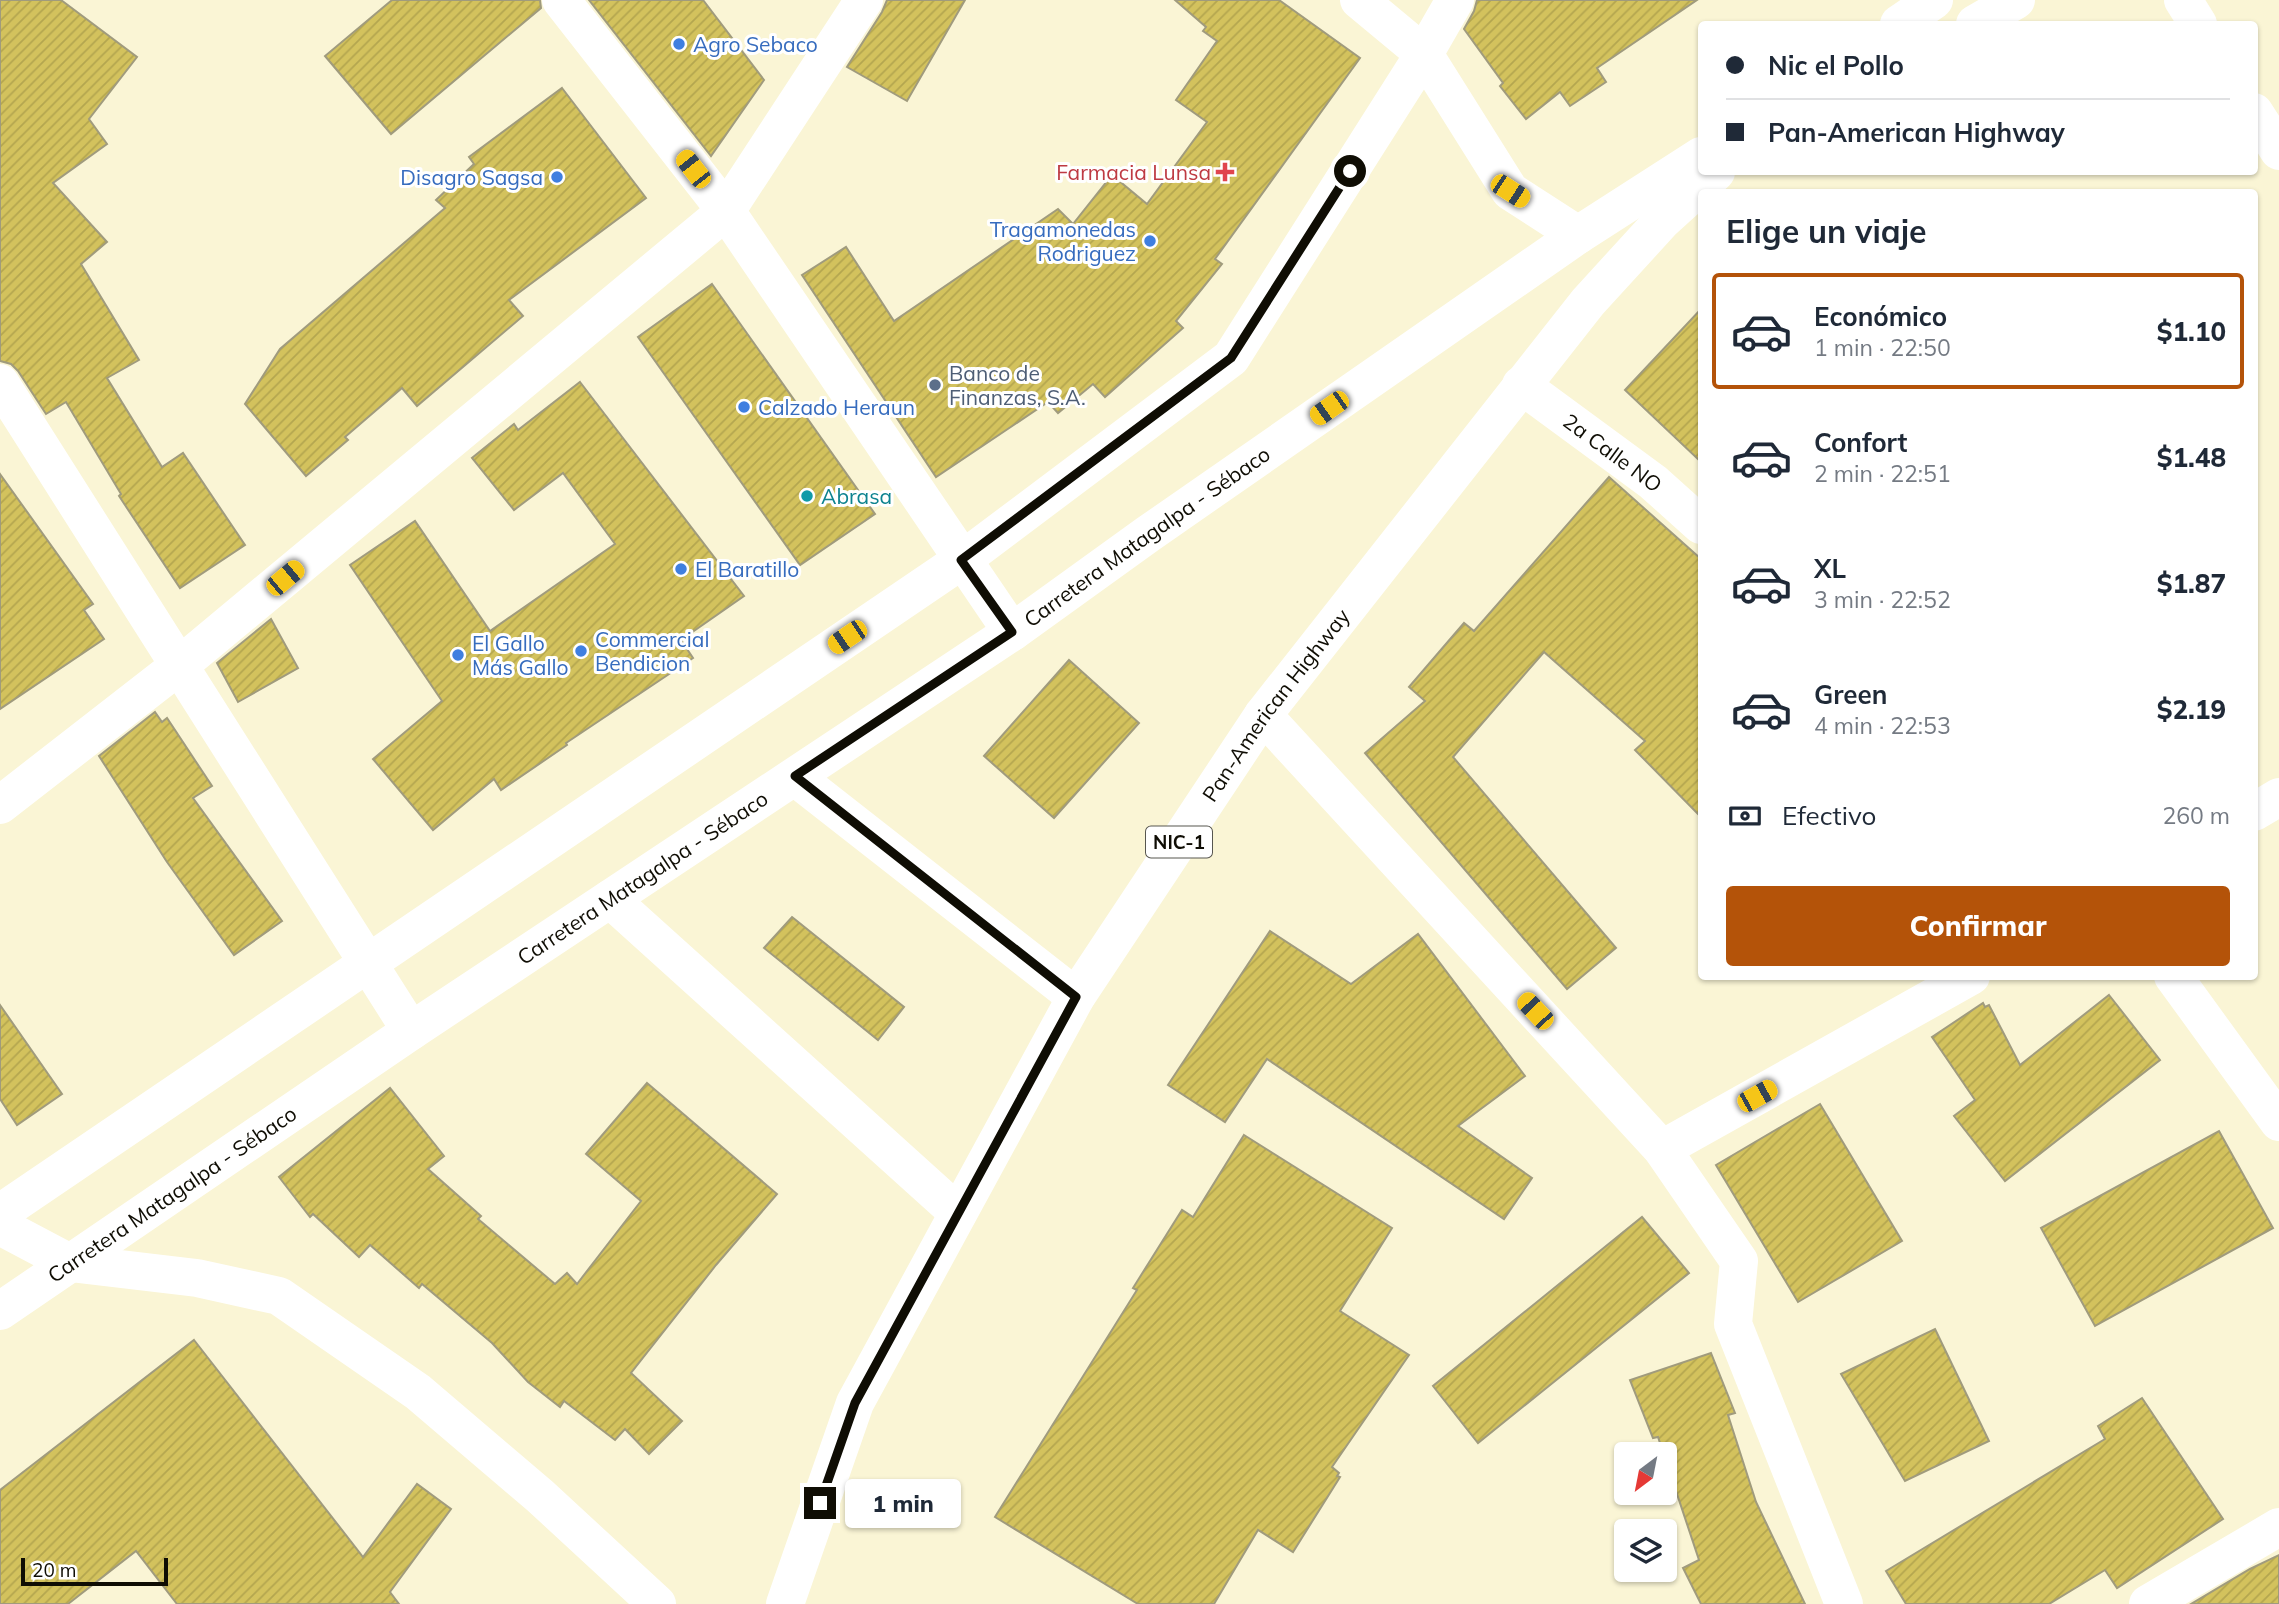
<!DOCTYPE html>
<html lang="es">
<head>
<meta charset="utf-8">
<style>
	body { margin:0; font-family:Mulish,sans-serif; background:#f2f2f3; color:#1f2937; height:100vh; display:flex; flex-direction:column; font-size:26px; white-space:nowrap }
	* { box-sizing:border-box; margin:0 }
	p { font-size:23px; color:#747a83 }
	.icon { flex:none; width:38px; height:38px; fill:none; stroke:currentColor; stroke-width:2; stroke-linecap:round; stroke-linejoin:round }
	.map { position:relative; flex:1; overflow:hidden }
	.details { position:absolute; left:1698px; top:189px; width:560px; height:791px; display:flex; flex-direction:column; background:#fff; border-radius:7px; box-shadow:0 2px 5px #0004 }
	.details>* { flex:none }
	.hud { position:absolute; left:1698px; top:21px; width:560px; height:154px; border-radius:7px; box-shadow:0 2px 5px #0004; display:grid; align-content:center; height:154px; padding:0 28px; background:#fff }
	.needle { width:46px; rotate:212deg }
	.controls { position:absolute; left:1614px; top:1442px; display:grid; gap:14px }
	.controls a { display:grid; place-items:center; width:63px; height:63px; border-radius:7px; background:#fff; box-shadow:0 2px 5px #0004; font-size:35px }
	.scale { position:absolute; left:21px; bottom:18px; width:147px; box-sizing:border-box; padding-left:7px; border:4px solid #0f0d04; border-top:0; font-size:19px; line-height:24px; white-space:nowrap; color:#0f0d04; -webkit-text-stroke:5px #fff; paint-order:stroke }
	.end { position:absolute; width:32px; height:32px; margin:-16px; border:9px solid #0f0d04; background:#fff; box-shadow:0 0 0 4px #fff }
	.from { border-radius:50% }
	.bubble { position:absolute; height:49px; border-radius:7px; background:#fff; box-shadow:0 2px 5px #0004; font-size:23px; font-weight:800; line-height:49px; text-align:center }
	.car { position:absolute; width:21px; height:42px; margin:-21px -10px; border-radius:9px; box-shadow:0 0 5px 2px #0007; background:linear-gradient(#f5c518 24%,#345 0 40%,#f5c518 0 76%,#345 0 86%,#f5c518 0) }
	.hud b { display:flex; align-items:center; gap:24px; height:66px; font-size:26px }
	.hud b+b { border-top:2px solid #e0e1e3 }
	.hud i { width:18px; height:18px; background:#1f2937 }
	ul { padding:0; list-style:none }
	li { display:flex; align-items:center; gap:21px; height:116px; margin:0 14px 10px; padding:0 14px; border:4px solid transparent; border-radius:7px }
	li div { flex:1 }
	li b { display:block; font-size:26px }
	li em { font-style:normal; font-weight:800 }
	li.on { border-color:#b45309 }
	li>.icon { width:63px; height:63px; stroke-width:1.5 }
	h2 { padding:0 28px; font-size:32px; line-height:84px }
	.pay { display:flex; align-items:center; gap:18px; height:77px; padding:0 28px; font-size:26px }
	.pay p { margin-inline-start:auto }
	.cta { display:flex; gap:14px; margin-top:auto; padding:14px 28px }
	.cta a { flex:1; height:80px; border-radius:7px; background:#b45309; color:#fff; font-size:28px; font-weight:800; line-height:80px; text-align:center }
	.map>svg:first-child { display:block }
	.building { fill:url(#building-hatch); stroke:#a09b7d; stroke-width:2 }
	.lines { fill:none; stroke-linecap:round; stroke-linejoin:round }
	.minor { stroke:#fff; stroke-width:38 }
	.major { stroke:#fff; stroke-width:38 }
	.highway { stroke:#fff; stroke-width:38 }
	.route { stroke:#0f0d04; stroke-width:9 }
	.shop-dot { fill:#3f7fe0; stroke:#fff; stroke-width:2.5 }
	.health-dot { fill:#e0444e; stroke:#fff; stroke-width:2.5 }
	.service-dot { fill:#5c6f8a; stroke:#fff; stroke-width:2.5 }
	.culture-dot { fill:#0f9aa8; stroke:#fff; stroke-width:2.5 }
	.labels { text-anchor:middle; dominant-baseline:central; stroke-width:6; stroke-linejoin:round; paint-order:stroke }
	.shield { fill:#fff; stroke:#57564f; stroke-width:2 }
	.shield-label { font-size:19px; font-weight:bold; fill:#0f0d04 }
	.shop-label { font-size:21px; fill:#366cbe; stroke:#fff; text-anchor:start }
	.health-label { font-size:21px; fill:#be3a42; stroke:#fff; text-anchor:end }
	.service-label { font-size:21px; fill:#4e5e75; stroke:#fff; text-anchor:start }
	.street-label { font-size:21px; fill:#0f0d04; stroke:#fff }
	.culture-label { font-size:21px; fill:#0d838f; stroke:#fff; text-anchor:start }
</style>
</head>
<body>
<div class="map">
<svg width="2279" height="1604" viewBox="0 0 2279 1604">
	<defs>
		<pattern id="building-hatch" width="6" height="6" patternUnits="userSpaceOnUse" patternTransform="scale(1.75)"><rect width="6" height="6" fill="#d3c25d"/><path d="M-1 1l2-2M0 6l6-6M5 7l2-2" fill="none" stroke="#b4a64f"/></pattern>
	</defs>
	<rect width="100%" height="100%" fill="#faf5d5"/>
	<!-- building -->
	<g class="building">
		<polygon points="0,0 61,0 137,57 89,119 107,144 53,183 107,242 81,264 139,360 107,378 162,467 183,453 245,545 180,588 119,496 121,494 66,402 46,414 18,371 11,364 0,361"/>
		<polygon points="392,0 540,0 541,8 391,134 325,56"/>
		<polygon points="589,0 703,0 764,80 711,156"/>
		<polygon points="887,0 965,0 907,101 847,67 882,12"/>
		<polygon points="1175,0 1279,0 1360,58 1215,259 1222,264 1176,321 1183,328 1105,397 1093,384 1058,413 1048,402 936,477 802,275 846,247 894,321 1058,209 1073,224 1112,175 1147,204 1207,122 1176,100 1217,41 1203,31 1206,27"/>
		<polygon points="1477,0 1697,0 1597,68 1606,82 1570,106 1560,92 1526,119 1500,86 1503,83 1464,29 1474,11"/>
		<polygon points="562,88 646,198 509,300 523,316 417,406 402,388 345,437 348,440 306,476 245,404 280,349 445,208 436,200 474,164 469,157"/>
		<polygon points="712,284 875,514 800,565 638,337"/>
		<polygon points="1701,309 1701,462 1625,390"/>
		<polygon points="580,382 744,596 681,640 693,658 566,743 567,745 501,790 494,779 433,830 373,759 442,701 350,565 415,521 490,631 615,544 563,473 514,510 472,458 514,424 518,430"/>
		<polygon points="0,474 93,604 84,610 104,639 0,709"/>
		<polygon points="1609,477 1701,559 1701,817 1635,750 1645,741 1544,652 1453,757 1616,948 1567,989 1365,753 1425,701 1409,687 1464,623 1474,631"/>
		<polygon points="271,619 298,668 238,702 217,663"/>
		<polygon points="1069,660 1139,723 1054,818 984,756"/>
		<polygon points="155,712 162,722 167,718 212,786 193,798 282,921 234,955 167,862 99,756"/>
		<polygon points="792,917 904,1007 878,1040 764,948"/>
		<polygon points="1270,931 1351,984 1418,934 1525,1076 1458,1126 1532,1178 1504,1219 1267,1059 1225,1122 1168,1085"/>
		<polygon points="2109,995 2160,1060 2005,1181 1954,1116 1975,1100 1932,1037 1983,1003 1985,1007 1989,1005 2020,1065"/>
		<polygon points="0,1005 62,1094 17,1125 0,1099"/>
		<polygon points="647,1083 777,1194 716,1265 631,1373 682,1421 649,1454 625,1429 615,1440 564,1401 560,1407 528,1382 492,1343 422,1284 419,1288 370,1245 359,1257 313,1214 310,1217 279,1177 390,1088 444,1156 428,1169 481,1216 478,1219 555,1284 567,1273 577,1284 641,1201 586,1154"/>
		<polygon points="1820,1104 1902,1241 1798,1302 1716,1165"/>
		<polygon points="2219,1131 2273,1228 2095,1326 2041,1228"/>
		<polygon points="1244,1135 1392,1228 1340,1311 1409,1355 1332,1467 1339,1473 1337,1476 1340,1477 1293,1552 1258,1530 1214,1604 1138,1604 995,1517 1137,1290 1133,1288 1182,1210 1193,1217"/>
		<polygon points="1642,1217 1689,1273 1478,1443 1433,1386"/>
		<polygon points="1935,1329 1989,1441 1905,1481 1841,1374"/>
		<polygon points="194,1340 363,1557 417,1484 451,1509 390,1592 399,1604 177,1604 136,1551 68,1604 0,1604 0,1490"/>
		<polygon points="1711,1353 1735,1413 1728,1415 1756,1502 1805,1604 1701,1604 1683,1568 1699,1560 1658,1437 1653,1438 1630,1380"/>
		<polygon points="2142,1398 2223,1519 2117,1588 2105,1570 2049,1604 1906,1604 1886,1571 2105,1439 2098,1426"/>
		<polygon points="2279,1555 2279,1604 2191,1604 2250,1569"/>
	</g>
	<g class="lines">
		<!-- minor -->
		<g class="minor">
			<polyline points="561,0 726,211 1012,632"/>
			<polyline points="1359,0 1424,54 1510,191 1578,235"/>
			<polyline points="2183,0 2198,24"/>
			<polyline points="1975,24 2016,0"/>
			<polyline points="2254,112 2279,151"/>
			<polyline points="0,383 411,1031"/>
			<path id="s1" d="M1521,385l132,97 48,43"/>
			<polyline points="1263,715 1662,1149 1739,1261 1733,1324 1844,1604"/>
			<polyline points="795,777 1076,997"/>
			<polyline points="0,805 180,665 726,211 864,0"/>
			<polyline points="2254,812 2279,797"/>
			<polyline points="610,899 958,1213"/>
			<polyline points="2173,976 2279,1122"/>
			<polyline points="1662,1149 1971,976"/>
			<polyline points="0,1213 962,560 1231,358 1424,54 1455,0"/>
			<polyline points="0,1226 70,1263 197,1278 279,1296 418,1392 540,1496 657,1604"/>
			<polyline points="2148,1604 2279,1527"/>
		</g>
		<!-- major -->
		<path class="major" id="s2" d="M0,1311l411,-280 601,-399 136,-98 430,-299 123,-79"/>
		<!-- highway -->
		<g class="highway">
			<polyline points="1899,24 1934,0"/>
			<path id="s3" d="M785,1604l70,-201 221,-406 187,-282 325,-413 74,-81 54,-49"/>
		</g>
	</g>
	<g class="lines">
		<!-- route -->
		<polyline class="route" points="820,1503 855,1403 1076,997 795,776 1012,632 961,560 1231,358 1350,171"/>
	</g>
	<!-- markers -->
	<g class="shop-dot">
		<circle cx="679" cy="44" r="7"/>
		<circle cx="557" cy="177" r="7"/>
		<circle cx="1150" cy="241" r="7"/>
		<circle cx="744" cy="407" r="7"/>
		<circle cx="681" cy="569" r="7"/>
		<circle cx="581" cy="651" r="7"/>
		<circle cx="458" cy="655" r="7"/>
	</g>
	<path class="health-dot" d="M1221.5 161.5h7v7h7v7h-7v7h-7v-7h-7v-7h7z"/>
	<circle class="service-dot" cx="935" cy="385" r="7"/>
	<circle class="culture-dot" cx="807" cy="496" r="7"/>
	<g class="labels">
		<!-- shield labels -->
		<rect class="shield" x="1146" y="826.5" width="66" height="31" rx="5"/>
		<g class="shield-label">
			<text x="1179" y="842">NIC-1</text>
		</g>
		<!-- shop labels -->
		<g class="shop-label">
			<text x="693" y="44">Agro Sebaco</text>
			<text x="543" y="177" text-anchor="end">Disagro Sagsa</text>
			<text x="1136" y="229" text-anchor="end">Tragamonedas<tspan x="1136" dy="24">Rodriguez</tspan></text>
			<text x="758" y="407">Calzado Heraun</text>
			<text x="695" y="569">El Baratillo</text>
			<text x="595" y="639">Commercial<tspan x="595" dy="24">Bendicion</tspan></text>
			<text x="472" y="643">El Gallo<tspan x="472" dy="24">Más Gallo</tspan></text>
		</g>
		<!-- health labels -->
		<g class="health-label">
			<text x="1211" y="172">Farmacia Lunsa</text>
		</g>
		<!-- service labels -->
		<g class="service-label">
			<text x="949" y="373">Banco de<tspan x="949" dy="24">Finanzas, S.A.</tspan></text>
		</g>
		<!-- street labels -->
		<g class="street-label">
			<text stroke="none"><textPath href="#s1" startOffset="114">2a Calle NO</textPath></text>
			<text stroke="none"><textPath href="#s2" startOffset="1384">Carretera Matagalpa - Sébaco</textPath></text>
			<text stroke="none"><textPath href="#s3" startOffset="1029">Pan-American Highway</textPath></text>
			<text stroke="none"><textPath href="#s2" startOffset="775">Carretera Matagalpa - Sébaco</textPath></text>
			<text stroke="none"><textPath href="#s2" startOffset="208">Carretera Matagalpa - Sébaco</textPath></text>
		</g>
		<!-- culture labels -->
		<g class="culture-label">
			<text x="821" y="496">Abrasa</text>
		</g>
	</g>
</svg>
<div class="controls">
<a><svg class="needle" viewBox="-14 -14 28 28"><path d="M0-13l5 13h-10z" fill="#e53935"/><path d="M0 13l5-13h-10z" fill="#747a83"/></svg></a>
<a><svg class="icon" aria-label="layers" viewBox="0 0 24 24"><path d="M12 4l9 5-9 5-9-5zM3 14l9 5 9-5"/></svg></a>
</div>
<div class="scale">20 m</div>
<i class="end from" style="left:1350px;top:171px"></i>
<i class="end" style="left:820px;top:1503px"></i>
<div class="bubble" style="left:845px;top:1479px;width:116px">1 min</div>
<i class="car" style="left:693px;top:169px;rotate:322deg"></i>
<i class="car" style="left:1510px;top:191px;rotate:123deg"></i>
<i class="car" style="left:1329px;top:408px;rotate:235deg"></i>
<i class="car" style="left:285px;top:578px;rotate:50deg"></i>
<i class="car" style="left:847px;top:637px;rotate:236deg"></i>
<i class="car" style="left:1535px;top:1011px;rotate:317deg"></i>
<i class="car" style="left:1757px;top:1096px;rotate:61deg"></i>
<div class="hud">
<b><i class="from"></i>Nic el Pollo</b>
<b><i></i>Pan-American Highway</b>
</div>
<section class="details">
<h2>Elige un viaje</h2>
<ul>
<li class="on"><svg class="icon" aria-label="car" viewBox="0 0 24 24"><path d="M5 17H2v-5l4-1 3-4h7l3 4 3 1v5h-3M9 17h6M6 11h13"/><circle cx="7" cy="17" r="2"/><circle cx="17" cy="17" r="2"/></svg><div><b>Económico</b><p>1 min · 22:50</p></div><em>$1.10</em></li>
<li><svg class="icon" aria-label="car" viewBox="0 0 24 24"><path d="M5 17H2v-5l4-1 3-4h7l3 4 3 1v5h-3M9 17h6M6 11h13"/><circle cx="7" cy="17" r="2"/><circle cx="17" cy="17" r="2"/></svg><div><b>Confort</b><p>2 min · 22:51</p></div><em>$1.48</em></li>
<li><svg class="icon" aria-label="car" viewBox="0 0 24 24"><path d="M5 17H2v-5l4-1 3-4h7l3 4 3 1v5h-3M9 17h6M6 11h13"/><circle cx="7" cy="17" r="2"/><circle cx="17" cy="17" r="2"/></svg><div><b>XL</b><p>3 min · 22:52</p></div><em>$1.87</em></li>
<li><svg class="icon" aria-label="car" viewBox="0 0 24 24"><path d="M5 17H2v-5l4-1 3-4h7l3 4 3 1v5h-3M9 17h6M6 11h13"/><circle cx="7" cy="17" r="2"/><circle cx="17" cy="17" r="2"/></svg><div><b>Green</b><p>4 min · 22:53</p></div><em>$2.19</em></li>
</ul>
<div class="pay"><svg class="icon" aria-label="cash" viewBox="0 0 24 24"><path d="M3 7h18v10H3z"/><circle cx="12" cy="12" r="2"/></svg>Efectivo<p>260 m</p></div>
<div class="cta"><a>Confirmar</a></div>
</section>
</div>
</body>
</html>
